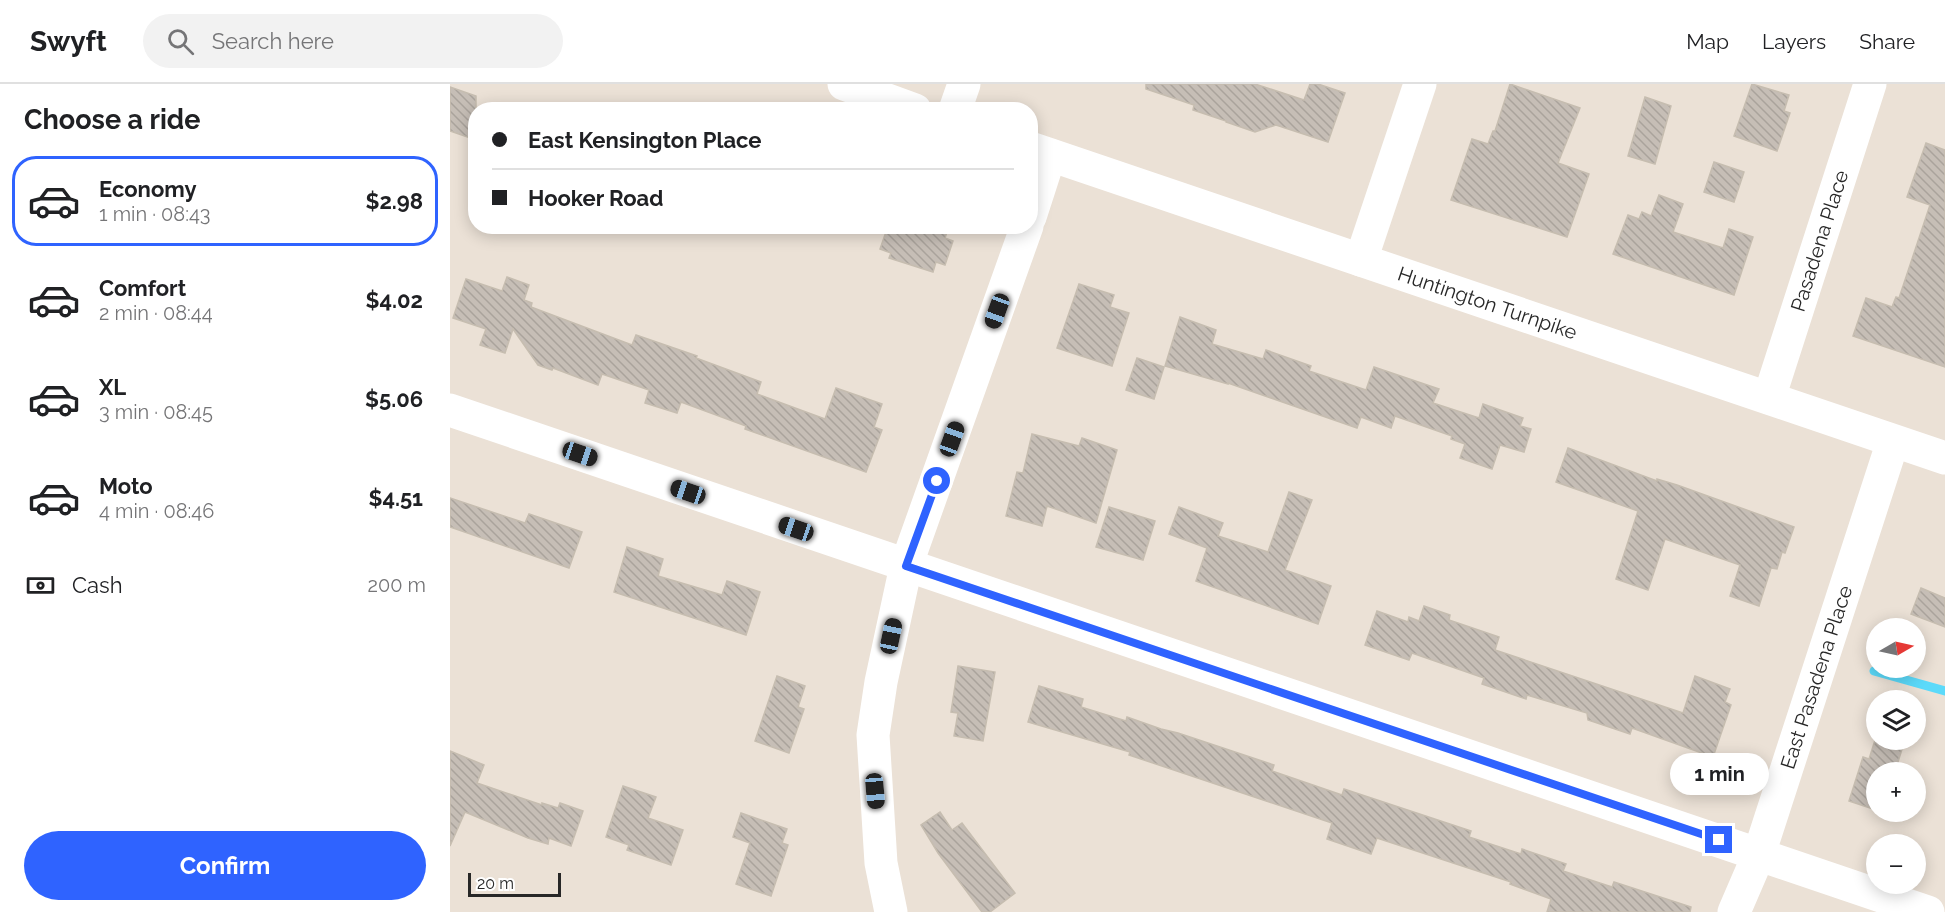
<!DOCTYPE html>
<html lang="en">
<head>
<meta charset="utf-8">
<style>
	body { margin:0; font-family:Raleway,sans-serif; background:#f2f2f2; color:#202124; height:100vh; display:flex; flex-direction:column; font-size:22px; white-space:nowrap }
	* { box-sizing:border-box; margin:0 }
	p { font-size:20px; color:#757577 }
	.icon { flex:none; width:33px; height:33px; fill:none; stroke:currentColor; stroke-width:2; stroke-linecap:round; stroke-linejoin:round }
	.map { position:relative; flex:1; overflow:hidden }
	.drawer { display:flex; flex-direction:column; background:#fff; width:450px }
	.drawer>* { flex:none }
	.guide { position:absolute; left:18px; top:18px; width:570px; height:132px; border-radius:24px; box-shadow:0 3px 15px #0003; display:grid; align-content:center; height:132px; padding:0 24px; background:#fff }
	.needle { width:39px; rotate:81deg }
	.buttons { position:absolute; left:1416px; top:534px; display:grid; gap:12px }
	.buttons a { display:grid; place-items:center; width:60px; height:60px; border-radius:50%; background:#fff; box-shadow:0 3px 15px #0003; font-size:30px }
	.scale { position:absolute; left:18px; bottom:15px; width:93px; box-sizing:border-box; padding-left:6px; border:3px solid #272727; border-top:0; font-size:16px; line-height:21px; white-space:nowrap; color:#272727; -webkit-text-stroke:4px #fff; paint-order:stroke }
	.end { position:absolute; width:27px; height:27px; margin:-14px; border:8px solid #2f63ff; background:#fff; box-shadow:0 0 0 3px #fff }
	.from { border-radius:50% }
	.bubble { position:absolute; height:42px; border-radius:21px; background:#fff; box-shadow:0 3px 15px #0003; font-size:20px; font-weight:700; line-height:42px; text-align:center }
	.car { position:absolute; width:18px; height:36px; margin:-18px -9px; border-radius:8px; box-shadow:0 0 4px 2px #0007; background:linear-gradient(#222 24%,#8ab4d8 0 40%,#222 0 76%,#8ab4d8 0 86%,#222 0) }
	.guide b { display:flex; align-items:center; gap:21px; height:57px; font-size:22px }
	.guide b+b { border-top:2px solid #e0e0e0 }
	.guide i { width:15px; height:15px; background:#202124 }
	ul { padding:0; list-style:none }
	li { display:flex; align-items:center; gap:18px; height:90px; margin:0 12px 9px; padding:0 12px; border:3px solid transparent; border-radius:24px }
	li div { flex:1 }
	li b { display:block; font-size:22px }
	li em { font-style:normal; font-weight:700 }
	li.active { border-color:#2f63ff }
	li>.icon { width:54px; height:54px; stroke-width:1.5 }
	h2 { padding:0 24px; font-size:27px; line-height:72px }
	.pay { display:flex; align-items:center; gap:15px; height:66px; padding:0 24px; font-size:22px }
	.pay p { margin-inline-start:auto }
	.primary-button { display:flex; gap:12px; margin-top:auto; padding:12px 24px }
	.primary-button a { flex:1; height:69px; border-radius:36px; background:#2f63ff; color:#fff; font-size:24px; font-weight:700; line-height:69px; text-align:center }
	header { display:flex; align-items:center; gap:36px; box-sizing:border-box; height:84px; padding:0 30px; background:#fff; border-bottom:2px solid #e0e0e0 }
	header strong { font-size:28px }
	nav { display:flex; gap:33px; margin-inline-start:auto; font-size:21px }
	.search { width:420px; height:54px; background:#f2f2f2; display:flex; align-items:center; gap:15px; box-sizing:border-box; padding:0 21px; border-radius:33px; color:#757577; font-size:22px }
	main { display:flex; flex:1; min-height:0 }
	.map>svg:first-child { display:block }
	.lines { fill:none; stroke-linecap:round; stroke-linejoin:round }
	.stream { stroke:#5cdafa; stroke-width:9 }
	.building { fill:url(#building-back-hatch); stroke:#c6bdb0; stroke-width:1.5 }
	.minor { stroke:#fff; stroke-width:33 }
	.secondary { stroke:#fff; stroke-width:33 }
	.route { stroke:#2f63ff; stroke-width:8 }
	.labels { text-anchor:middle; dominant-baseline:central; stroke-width:4.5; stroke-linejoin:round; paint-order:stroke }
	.street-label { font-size:20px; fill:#272727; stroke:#fff }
</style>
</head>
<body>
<header>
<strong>Swyft</strong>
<div class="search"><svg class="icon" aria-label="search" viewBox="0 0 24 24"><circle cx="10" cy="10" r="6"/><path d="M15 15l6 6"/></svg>Search here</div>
<nav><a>Map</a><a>Layers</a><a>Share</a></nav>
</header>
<main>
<section class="drawer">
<h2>Choose a ride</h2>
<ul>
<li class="active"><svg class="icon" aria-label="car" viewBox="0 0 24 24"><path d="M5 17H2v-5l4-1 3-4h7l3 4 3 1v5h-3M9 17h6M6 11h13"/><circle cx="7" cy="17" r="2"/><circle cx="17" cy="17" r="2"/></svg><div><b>Economy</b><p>1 min · 08:43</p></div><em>$2.98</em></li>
<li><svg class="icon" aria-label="car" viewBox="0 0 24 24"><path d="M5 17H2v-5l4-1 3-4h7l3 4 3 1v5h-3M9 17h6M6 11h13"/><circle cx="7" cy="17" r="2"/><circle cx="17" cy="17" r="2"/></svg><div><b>Comfort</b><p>2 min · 08:44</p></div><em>$4.02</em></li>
<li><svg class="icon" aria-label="car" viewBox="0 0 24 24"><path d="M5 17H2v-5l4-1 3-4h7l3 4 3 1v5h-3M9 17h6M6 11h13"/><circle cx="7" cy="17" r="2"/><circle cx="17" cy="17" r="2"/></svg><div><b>XL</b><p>3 min · 08:45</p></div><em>$5.06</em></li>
<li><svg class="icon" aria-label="car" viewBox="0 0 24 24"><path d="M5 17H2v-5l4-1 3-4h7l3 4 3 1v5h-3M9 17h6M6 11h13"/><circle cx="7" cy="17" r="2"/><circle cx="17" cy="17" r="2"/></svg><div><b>Moto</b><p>4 min · 08:46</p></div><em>$4.51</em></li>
</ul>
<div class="pay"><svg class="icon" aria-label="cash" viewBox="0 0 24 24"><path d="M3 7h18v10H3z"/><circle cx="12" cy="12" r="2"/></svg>Cash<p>200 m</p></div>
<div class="primary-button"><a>Confirm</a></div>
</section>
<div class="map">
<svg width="1495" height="828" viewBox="0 0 1495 828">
	<defs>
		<pattern id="building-back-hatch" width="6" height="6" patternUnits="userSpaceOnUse" patternTransform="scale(1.5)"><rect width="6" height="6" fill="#c6beb6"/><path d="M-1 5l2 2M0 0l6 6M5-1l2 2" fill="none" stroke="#aaa39c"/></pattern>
	</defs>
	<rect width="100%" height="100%" fill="#ebe1d6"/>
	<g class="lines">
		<!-- stream -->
		<polyline class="stream" points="1424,587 1495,607"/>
	</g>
	<!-- building -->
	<g class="building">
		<polygon points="696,0 805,0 854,16 860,0 868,0 895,9 878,58 826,41 805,48 776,38 776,37 743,26 744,21 696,5"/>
		<polygon points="1060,0 1130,24 1108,79 1139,90 1117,153 1001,116 1022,55 1038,60 1043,47 1045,47"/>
		<polygon points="1302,0 1339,11 1334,27 1340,29 1327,67 1284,52"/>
		<polygon points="0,3 26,12 26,56 0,47"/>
		<polygon points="1195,13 1221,22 1205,80 1178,72"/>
		<polygon points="1476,59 1495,66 1495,283 1403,252 1416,214 1442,223 1446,213 1449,214 1480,121 1457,113"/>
		<polygon points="1264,78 1294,88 1284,118 1254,108"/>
		<polygon points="1209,111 1233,120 1223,148 1273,164 1279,145 1303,153 1284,211 1163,170 1178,131 1189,135 1192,128 1201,132"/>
		<polygon points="438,142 481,142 497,148 495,154 503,157 495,181 486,178 483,188 439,174 441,169 430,165"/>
		<polygon points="57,193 79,201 74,216 82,219 81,223 182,261 186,251 247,272 246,274 311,298 307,310 375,335 386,304 432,320 424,343 432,346 416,388 295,345 296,342 231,318 227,329 195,319 199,306 152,290 148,301 103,284 102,286 88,281 63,245 55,269 30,261 36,245 3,234 16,195 52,207"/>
		<polygon points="629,200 664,211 660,223 679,229 662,282 607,264"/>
		<polygon points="730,233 766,246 762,260 813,275 816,266 861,282 859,287 916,306 924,283 989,305 983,319 1029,334 1033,320 1073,334 1070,342 1081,345 1074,368 1050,361 1042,385 1010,374 1015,360 1001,355 1002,352 945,332 941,344 911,333 907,344 778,299 778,300 715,282"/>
		<polygon points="687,274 714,283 704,315 676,306"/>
		<polygon points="582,350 629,362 632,354 667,366 646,439 597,422 592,442 556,432 567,388 573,389"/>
		<polygon points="1118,364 1207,397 1207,395 1227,401 1344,443 1335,469 1332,468 1327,485 1321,484 1309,522 1280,512 1290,481 1215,455 1198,506 1166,495 1188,427 1106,398"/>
		<polygon points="839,408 862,416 835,486 881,502 868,540 746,497 757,464 719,450 729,423 773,439 768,452 818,468"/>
		<polygon points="0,414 75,439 79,430 132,448 119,484 0,443"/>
		<polygon points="659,423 705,437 693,476 646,463"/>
		<polygon points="177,463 213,475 208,492 272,511 277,497 310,508 296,551 164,508"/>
		<polygon points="1471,504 1495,514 1495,543 1461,530"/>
		<polygon points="974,522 1000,531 999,536 1049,553 1045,566 1233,629 1245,592 1280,605 1275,618 1281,621 1263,673 1182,644 1180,650 1138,636 1137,629 1077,611 1076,615 1032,600 1034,594 962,569 959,576 915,561 927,527 958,538 959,533 969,537"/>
		<polygon points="508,582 545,588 533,657 504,652 508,629 501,628"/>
		<polygon points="327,592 355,602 348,623 354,625 339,669 305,657"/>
		<polygon points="589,602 633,615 631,623 676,637 677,633 711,645 728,649 824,681 822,687 892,711 894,705 1021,747 1019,753 1071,770 1072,765 1116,780 1113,787 1162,803 1164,798 1241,823 1240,828 1097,828 1101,815 1060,800 1061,798 927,754 921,770 877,755 882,739 679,671 680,668 578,638"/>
		<polygon points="1426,653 1426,656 1434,656 1453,662 1448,678 1447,688 1426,688 1426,726 1399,717 1413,673 1419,675"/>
		<polygon points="0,667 34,681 27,699 92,721 92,719 108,724 110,719 133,727 121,762 99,754 98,760 78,754 15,728 0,762"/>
		<polygon points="173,702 206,713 198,734 233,746 221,781 177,766 179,761 156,753"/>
		<polygon points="490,728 502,746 512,739 565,809 540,828 532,828 488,769 471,741"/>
		<polygon points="291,729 337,745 332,759 338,761 321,812 286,800 300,759 283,753"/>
	</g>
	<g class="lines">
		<!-- minor -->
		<g class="minor">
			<polyline points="505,26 514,0"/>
			<polyline points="580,133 600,71"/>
			<polyline points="911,176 970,0"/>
			<path id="s1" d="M1319,314l101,-314"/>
			<polyline points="0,326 1478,828"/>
			<polyline points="441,828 431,779 423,651 431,598 456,482 577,142"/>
			<path id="s2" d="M1284,828l25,-58 134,-413"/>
		</g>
		<!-- secondary -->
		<g class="secondary">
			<polyline points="394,0 465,26"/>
			<path id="s3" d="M580,64l915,310"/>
		</g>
	</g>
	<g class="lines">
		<!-- route -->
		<polyline class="route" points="487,397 456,482 1269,756"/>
	</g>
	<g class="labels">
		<!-- street labels -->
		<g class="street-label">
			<text stroke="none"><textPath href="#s1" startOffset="165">Pasadena Place</textPath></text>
			<text stroke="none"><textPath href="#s3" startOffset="483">Huntington Turnpike</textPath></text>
			<text stroke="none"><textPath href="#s2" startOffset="249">East Pasadena Place</textPath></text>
		</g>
	</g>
</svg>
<div class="buttons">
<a><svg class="needle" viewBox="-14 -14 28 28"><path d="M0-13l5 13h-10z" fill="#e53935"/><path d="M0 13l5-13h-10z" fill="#757577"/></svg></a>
<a><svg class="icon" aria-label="layers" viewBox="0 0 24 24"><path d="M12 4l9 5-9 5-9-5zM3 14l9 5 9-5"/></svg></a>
<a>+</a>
<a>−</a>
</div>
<div class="scale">20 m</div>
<i class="end from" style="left:487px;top:397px"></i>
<i class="end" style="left:1269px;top:756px"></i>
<div class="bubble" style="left:1220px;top:669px;width:99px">1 min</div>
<i class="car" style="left:547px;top:227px;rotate:200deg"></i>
<i class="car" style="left:502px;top:355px;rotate:20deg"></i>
<i class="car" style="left:130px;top:370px;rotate:109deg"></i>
<i class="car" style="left:238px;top:408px;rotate:289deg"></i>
<i class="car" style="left:346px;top:445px;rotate:289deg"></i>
<i class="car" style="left:441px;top:552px;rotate:12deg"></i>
<i class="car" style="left:425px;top:707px;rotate:175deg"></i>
<div class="guide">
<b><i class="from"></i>East Kensington Place</b>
<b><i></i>Hooker Road</b>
</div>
</div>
</main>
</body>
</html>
